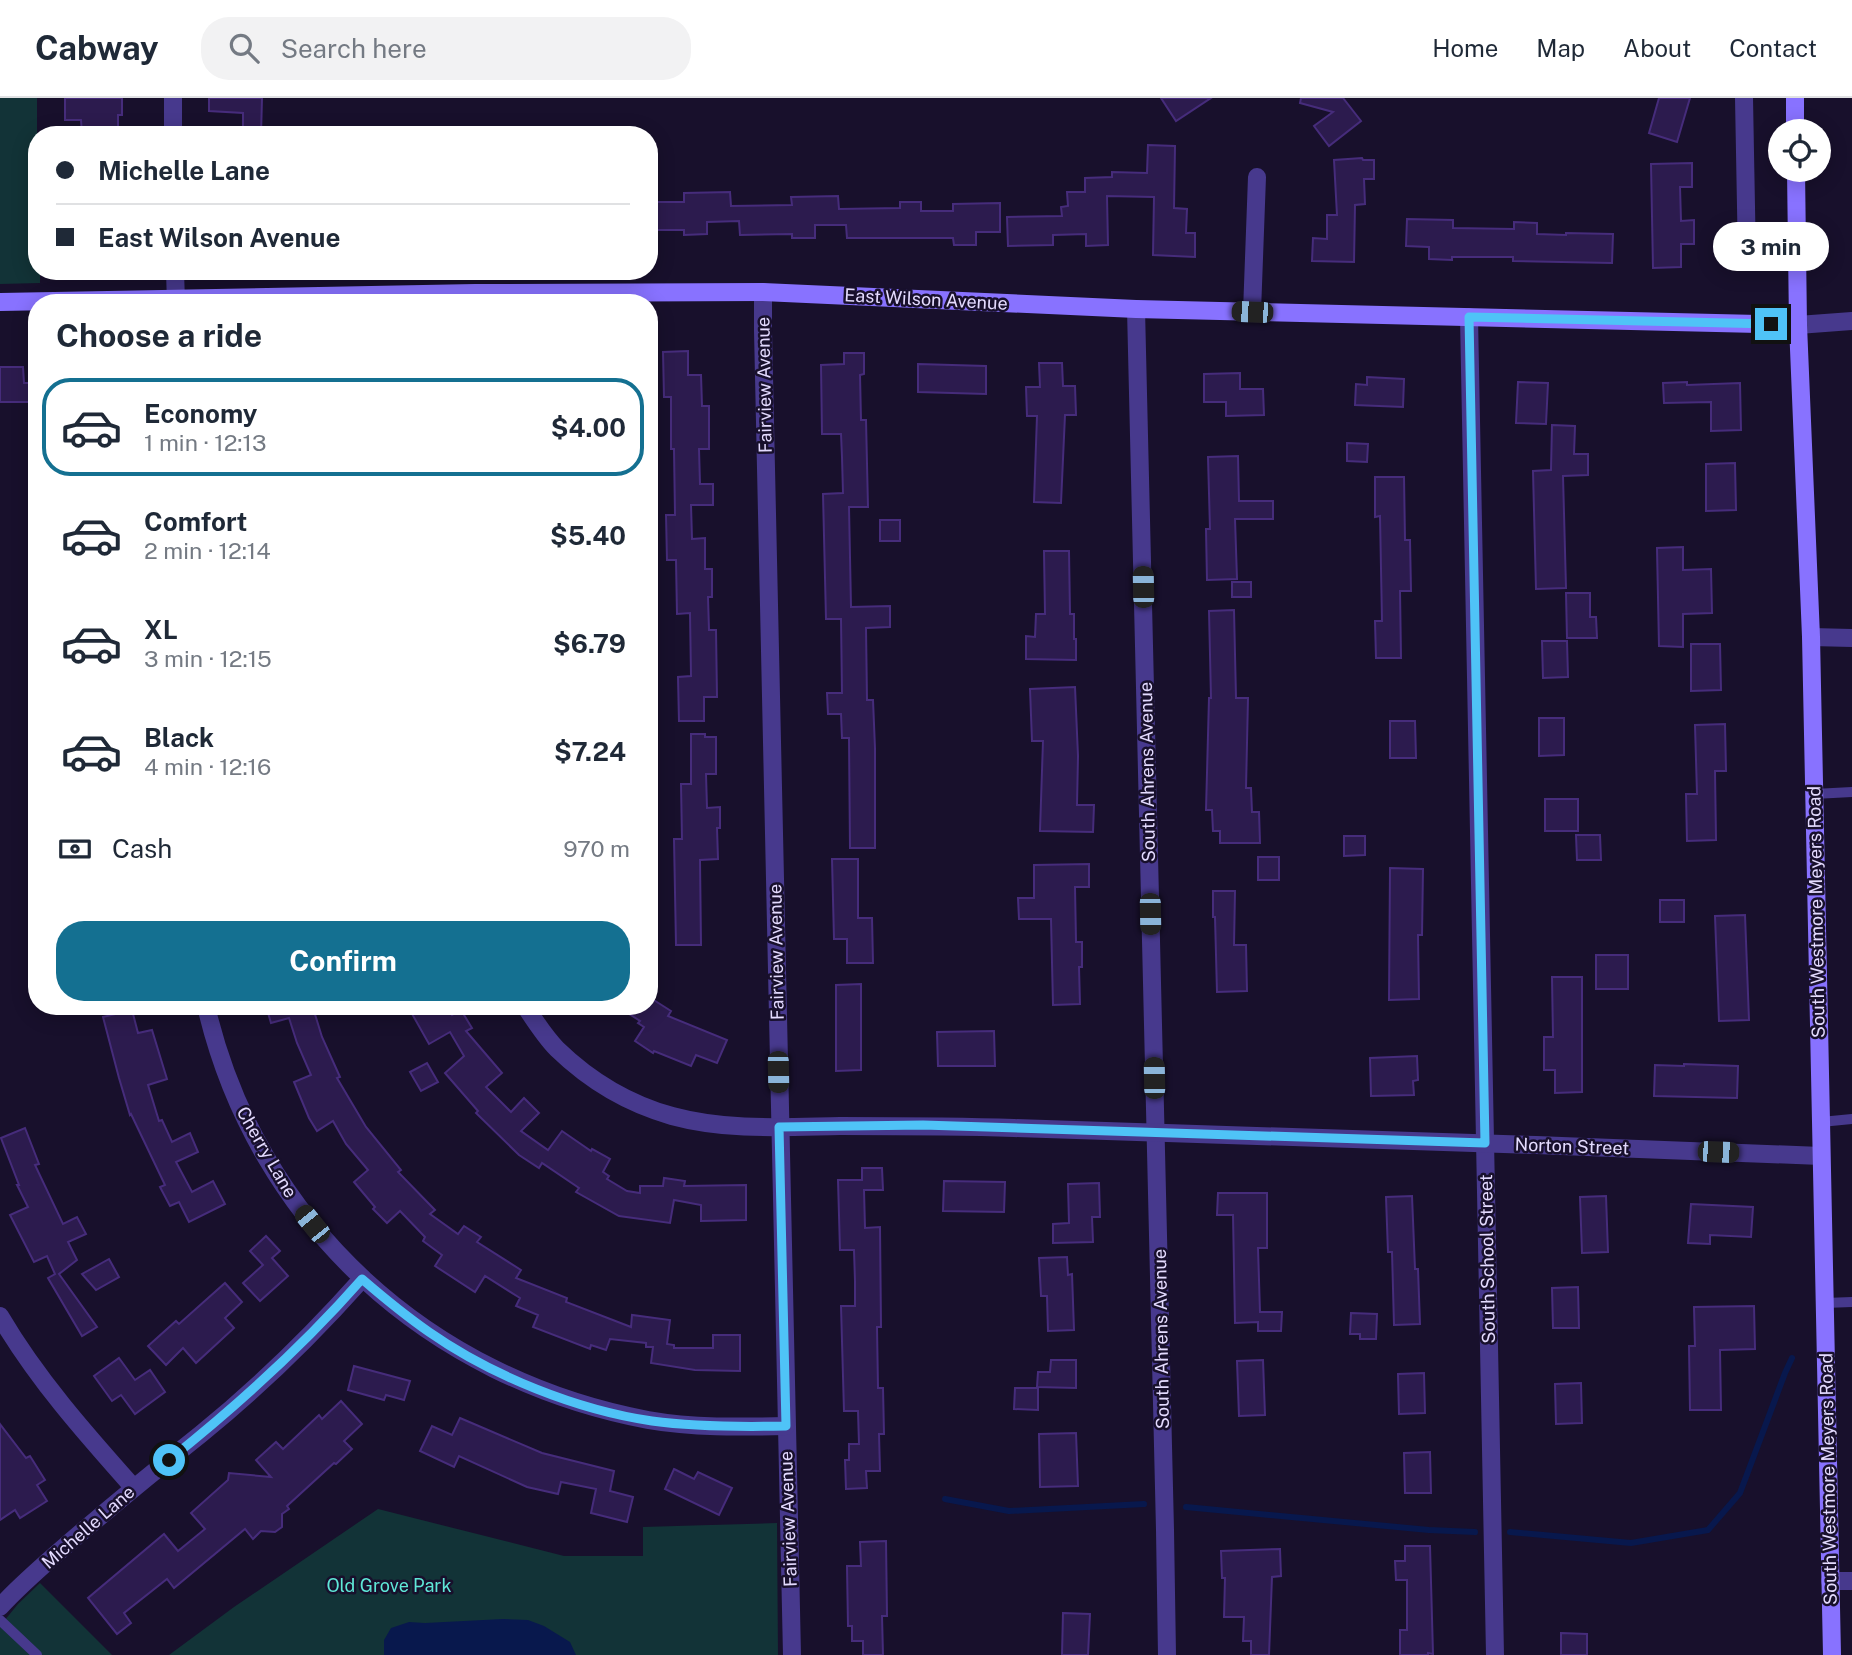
<!DOCTYPE html>
<html lang="en">
<head>
<meta charset="utf-8">
<style>
	body { margin:0; font-family:"Public Sans",sans-serif; background:#f2f2f3; color:#1f2937; height:100vh; display:flex; flex-direction:column; font-size:26px; white-space:nowrap }
	* { box-sizing:border-box; margin:0 }
	p { font-size:23px; color:#747a83 }
	.icon { flex:none; width:38px; height:38px; fill:none; stroke:currentColor; stroke-width:2; stroke-linecap:round; stroke-linejoin:round }
	.map { position:relative; flex:1; overflow:hidden }
	.side { position:absolute; left:28px; top:196px; width:630px; height:721px; display:flex; flex-direction:column; background:#fff; border-radius:28px; box-shadow:0 4px 18px #0003 }
	.side>* { flex:none }
	.top-card { position:absolute; left:28px; top:28px; width:630px; height:154px; border-radius:28px; box-shadow:0 4px 18px #0003; display:grid; align-content:center; height:154px; padding:0 28px; background:#fff }
	.buttons { position:absolute; left:1768px; top:21px; display:grid; gap:14px }
	.buttons a { display:grid; place-items:center; width:63px; height:63px; border-radius:50%; background:#fff; box-shadow:0 4px 18px #0003; font-size:35px }
	.end { position:absolute; width:32px; height:32px; margin:-16px; border:9px solid #4fc3f7; background:#111; box-shadow:0 0 0 4px #111 }
	.from { border-radius:50% }
	.bubble { position:absolute; height:49px; border-radius:24px; background:#fff; box-shadow:0 4px 18px #0003; font-size:23px; font-weight:700; line-height:49px; text-align:center }
	.car { position:absolute; width:21px; height:42px; margin:-21px -10px; border-radius:9px; box-shadow:0 0 5px 2px #0007; background:linear-gradient(#222 24%,#8ab4d8 0 40%,#222 0 76%,#8ab4d8 0 86%,#222 0) }
	.top-card b { display:flex; align-items:center; gap:24px; height:66px; font-size:26px }
	.top-card b+b { border-top:2px solid #e0e1e3 }
	.top-card i { width:18px; height:18px; background:#1f2937 }
	ul { padding:0; list-style:none }
	li { display:flex; align-items:center; gap:21px; height:98px; margin:0 14px 10px; padding:0 14px; border:4px solid transparent; border-radius:28px }
	li div { flex:1 }
	li b { display:block; font-size:26px }
	li em { font-style:normal; font-weight:700 }
	li.current { border-color:#147091 }
	li>.icon { width:63px; height:63px; stroke-width:1.5 }
	h2 { padding:0 28px; font-size:32px; line-height:84px }
	.pay { display:flex; align-items:center; gap:18px; height:77px; padding:0 28px; font-size:26px }
	.pay p { margin-inline-start:auto }
	.button { display:flex; gap:14px; margin-top:auto; padding:14px 28px }
	.button a { flex:1; height:80px; border-radius:28px; background:#147091; color:#fff; font-size:28px; font-weight:700; line-height:80px; text-align:center }
	header { display:flex; align-items:center; gap:42px; box-sizing:border-box; height:98px; padding:0 35px; background:#fff; border-bottom:2px solid #e0e1e3 }
	header strong { font-size:33px }
	nav { display:flex; gap:38px; margin-inline-start:auto; font-size:24px }
	.search { width:490px; height:63px; background:#f2f2f3; display:flex; align-items:center; gap:18px; box-sizing:border-box; padding:0 24px; border-radius:28px; color:#747a83; font-size:26px }
	.map>svg:first-child { display:block }
	.green { fill:#123337 }
	.water { fill:#08184d }
	.lines { fill:none; stroke-linecap:round; stroke-linejoin:round }
	.stream { stroke:#08184d; stroke-width:6 }
	.building { fill:#2c1b4e; stroke:#462c7b; stroke-width:2 }
	.lane { stroke:#47398d; stroke-width:10 }
	.street { stroke:#47398d; stroke-width:18 }
	.secondary { stroke:#8872ff; stroke-width:18 }
	.route { stroke:#4fc3f7; stroke-width:9 }
	.labels { text-anchor:middle; dominant-baseline:central; stroke-width:5; stroke-linejoin:round; paint-order:stroke }
	.street-label { font-size:18px; fill:#e4dbff; stroke:#18102c }
	.park-label { font-size:18px; fill:#5fe7d7; stroke:#18102c }
</style>
</head>
<body>
<header>
<strong>Cabway</strong>
<div class="search"><svg class="icon" aria-label="search" viewBox="0 0 24 24"><circle cx="10" cy="10" r="6"/><path d="M15 15l6 6"/></svg>Search here</div>
<nav><a>Home</a><a>Map</a><a>About</a><a>Contact</a></nav>
</header>
<div class="map">
<svg width="1852" height="1557" viewBox="0 0 1852 1557">
	<rect width="100%" height="100%" fill="#18102c"/>
	<!-- green -->
	<g class="green">
		<polygon points="0,0 37,0 37,173 40,173 40,185 0,186"/>
		<polygon points="378,1411 564,1458 643,1458 643,1429 777,1425 778,1557 169,1557 234,1509"/>
		<polygon points="40,1485 112,1557 0,1557 0,1528 18,1506"/>
	</g>
	<!-- water -->
	<polygon class="water" points="503,1521 528,1522 544,1528 570,1544 576,1557 384,1557 384,1542 391,1530 409,1524 425,1525"/>
	<g class="lines">
		<!-- stream -->
		<g class="stream">
			<polyline points="945,1401 1009,1413 1144,1406"/>
			<polyline points="1186,1409 1429,1432 1475,1434"/>
			<polyline points="1510,1434 1631,1445 1708,1432 1740,1395 1785,1275 1792,1260"/>
		</g>
	</g>
	<!-- building -->
	<g class="building">
		<polygon points="65,0 122,0 122,17 118,17 118,37 82,37 81,22 65,22"/>
		<polygon points="209,0 262,0 261,37 243,37 243,15 209,13"/>
		<polygon points="1161,0 1211,0 1176,23"/>
		<polygon points="1301,0 1343,0 1361,23 1329,48 1314,28 1333,14 1300,5"/>
		<polygon points="1659,0 1690,0 1677,44 1649,35"/>
		<polygon points="1148,47 1175,48 1174,110 1187,111 1186,135 1195,135 1195,159 1153,157 1154,99 1107,98 1108,147 1086,148 1086,136 1053,137 1053,147 1008,148 1007,119 1062,118 1061,109 1068,108 1067,94 1085,94 1085,80 1112,79 1112,74 1147,75"/>
		<polygon points="1362,60 1363,62 1374,62 1374,81 1364,81 1365,106 1355,107 1354,164 1312,163 1313,140 1327,141 1327,117 1337,117 1334,62"/>
		<polygon points="1692,65 1692,89 1680,89 1681,123 1694,122 1694,146 1681,146 1681,169 1653,170 1651,66"/>
		<polygon points="730,94 731,108 792,107 791,99 838,98 839,111 900,110 900,104 921,104 921,113 953,113 953,106 1000,105 1000,134 976,134 976,147 954,147 953,140 847,140 846,127 815,127 815,140 792,140 792,136 740,137 739,123 707,124 707,136 684,137 684,132 649,132 649,104 684,104 684,95"/>
		<polygon points="1407,121 1453,122 1453,130 1514,131 1514,124 1537,125 1537,136 1566,137 1566,135 1613,136 1612,165 1513,163 1513,159 1452,159 1452,162 1429,161 1429,149 1406,148"/>
		<polygon points="688,253 688,277 701,277 702,308 709,308 709,351 699,351 700,386 713,386 713,407 691,407 692,441 705,440 705,471 712,471 712,499 708,499 709,532 716,532 717,599 704,599 704,623 679,623 678,579 691,578 690,515 677,516 676,462 667,462 666,417 675,417 674,351 671,351 671,299 664,299 663,254"/>
		<polygon points="844,255 864,255 864,276 860,277 861,322 866,322 868,409 849,409 851,509 890,508 890,529 866,530 867,602 873,602 875,650 875,750 850,750 849,640 842,640 841,616 828,616 827,595 842,595 841,521 826,521 823,396 843,395 842,359 841,336 822,336 821,267 844,266"/>
		<polygon points="1039,265 1062,265 1063,288 1075,288 1076,317 1065,317 1061,405 1034,404 1037,318 1027,318 1026,289 1040,289"/>
		<polygon points="918,266 986,268 986,296 918,294"/>
		<polygon points="0,269 23,269 24,285 37,285 37,304 0,304"/>
		<polygon points="1240,275 1240,291 1263,291 1264,317 1226,318 1226,304 1204,304 1204,276"/>
		<polygon points="1367,279 1404,281 1403,309 1355,307 1356,286 1367,287"/>
		<polygon points="1518,284 1548,285 1546,326 1516,325"/>
		<polygon points="1687,284 1687,287 1740,285 1741,332 1711,333 1711,304 1664,305 1663,285"/>
		<polygon points="1552,327 1575,328 1574,356 1588,356 1588,377 1563,378 1566,490 1536,491 1533,373 1551,372"/>
		<polygon points="1347,345 1368,346 1367,364 1347,363"/>
		<polygon points="1238,358 1239,403 1273,403 1273,421 1235,421 1237,481 1207,482 1206,431 1210,431 1208,359"/>
		<polygon points="1735,365 1736,412 1706,413 1706,366"/>
		<polygon points="1375,379 1404,379 1405,442 1410,442 1411,493 1400,493 1401,560 1376,560 1375,523 1382,523 1380,418 1375,419"/>
		<rect x="880" y="422" width="20" height="21"/>
		<polygon points="1683,449 1683,472 1711,471 1712,515 1683,516 1683,549 1659,548 1657,450"/>
		<polygon points="1044,453 1069,453 1070,516 1074,516 1074,541 1076,541 1076,562 1026,561 1026,538 1035,539 1036,516 1045,516"/>
		<rect x="1232" y="484" width="19" height="15"/>
		<polygon points="1566,495 1590,495 1590,519 1596,519 1597,540 1567,540"/>
		<polygon points="1234,512 1236,600 1248,600 1246,690 1251,690 1252,714 1259,714 1260,745 1220,745 1220,733 1213,733 1212,712 1206,712 1209,600 1211,600 1209,513"/>
		<polygon points="1542,543 1567,543 1568,579 1543,580"/>
		<polygon points="1691,546 1720,546 1721,592 1691,593"/>
		<polygon points="1075,589 1078,658 1077,707 1094,707 1093,734 1040,733 1043,643 1032,643 1030,591"/>
		<polygon points="1539,620 1564,620 1564,657 1539,658"/>
		<polygon points="1390,623 1415,623 1416,660 1390,660"/>
		<polygon points="1725,626 1726,673 1715,673 1716,742 1687,743 1686,696 1697,696 1695,627"/>
		<polygon points="691,636 705,636 705,639 716,639 716,676 706,676 707,710 720,709 720,730 717,730 718,761 700,762 701,847 676,847 674,741 682,741 681,686 691,686"/>
		<rect x="1545" y="701" width="33" height="32"/>
		<polygon points="1576,737 1600,737 1601,762 1577,762"/>
		<polygon points="1344,738 1365,738 1365,757 1344,758"/>
		<rect x="1258" y="759" width="21" height="23"/>
		<polygon points="832,761 858,761 858,820 872,820 873,865 847,865 847,841 834,841"/>
		<polygon points="1089,766 1089,789 1075,789 1076,844 1082,844 1082,869 1079,869 1080,906 1053,907 1051,821 1019,821 1018,800 1034,800 1034,767"/>
		<polygon points="1390,770 1423,771 1422,837 1418,837 1419,901 1389,902"/>
		<polygon points="1213,793 1235,793 1234,847 1246,847 1247,893 1217,894 1215,819 1213,819"/>
		<rect x="1660" y="802" width="24" height="22"/>
		<polygon points="1745,817 1749,922 1719,923 1715,818"/>
		<rect x="1596" y="857" width="32" height="34"/>
		<polygon points="1552,879 1582,879 1582,994 1555,995 1555,972 1544,972 1544,939 1553,939"/>
		<polygon points="861,886 861,972 836,973 836,887"/>
		<polygon points="649,899 671,913 668,918 727,942 717,965 696,957 691,968 654,953 653,955 635,943 644,929 638,925 640,923 617,908 649,908"/>
		<polygon points="266,908 314,908 314,913 322,939 340,979 337,980 366,1029 401,1072 398,1074 435,1112 430,1116 458,1136 464,1128 481,1139 477,1144 521,1172 516,1180 567,1200 566,1204 631,1229 632,1217 670,1222 667,1246 674,1247 674,1250 713,1250 713,1237 740,1237 740,1273 695,1272 651,1265 653,1249 646,1249 646,1245 610,1241 606,1252 591,1247 590,1251 533,1229 538,1217 516,1208 520,1200 485,1178 475,1194 435,1168 442,1157 423,1143 425,1139 400,1113 387,1125 373,1111 375,1109 354,1084 368,1072 346,1046 333,1023 317,1033 309,1020 294,984 311,977 297,945 289,920 271,925"/>
		<polygon points="421,908 444,908 452,917 461,912 472,930 466,933 502,975 486,989 511,1014 524,1000 539,1015 521,1033 548,1052 562,1033 591,1053 592,1051 610,1061 603,1074 609,1078 607,1081 627,1093 640,1095 640,1088 663,1088 664,1080 685,1083 684,1088 746,1087 746,1122 701,1123 701,1107 674,1102 670,1125 619,1118 576,1094 579,1090 542,1065 539,1070 519,1057 476,1015 478,1013 445,975 464,958 450,934 429,946 411,914"/>
		<polygon points="132,912 138,935 152,932 167,981 148,987 159,1023 162,1022 172,1044 190,1035 198,1054 176,1064 192,1094 213,1083 225,1106 189,1124 179,1104 170,1108 160,1089 165,1087 131,1016 130,1017 119,980 103,919"/>
		<polygon points="994,933 995,968 938,968 937,934"/>
		<polygon points="1417,958 1418,982 1413,983 1414,997 1371,998 1370,960"/>
		<polygon points="427,965 438,984 421,993 410,974"/>
		<polygon points="1684,966 1738,968 1737,1000 1654,998 1655,967 1684,968"/>
		<polygon points="25,1030 39,1066 35,1067 63,1126 77,1119 86,1136 68,1144 77,1162 59,1176 97,1229 82,1238 48,1180 55,1176 47,1158 34,1164 10,1117 28,1109 17,1087 19,1087 1,1040"/>
		<polygon points="862,1070 882,1070 883,1092 864,1092 865,1130 880,1129 881,1229 877,1229 878,1290 883,1290 884,1336 879,1336 880,1373 866,1373 867,1390 846,1391 845,1362 849,1362 849,1346 859,1346 858,1313 844,1313 841,1208 855,1208 855,1183 854,1152 840,1152 838,1082 862,1082"/>
		<polygon points="944,1083 1005,1084 1004,1114 943,1113"/>
		<polygon points="1099,1085 1100,1119 1092,1119 1093,1144 1053,1145 1053,1126 1069,1125 1068,1086"/>
		<polygon points="1218,1095 1267,1095 1267,1150 1258,1150 1260,1214 1282,1214 1281,1233 1258,1233 1258,1224 1235,1225 1233,1117 1217,1117"/>
		<polygon points="1412,1098 1415,1171 1418,1171 1420,1226 1394,1227 1392,1154 1388,1154 1386,1099"/>
		<polygon points="1606,1098 1608,1154 1582,1155 1580,1099"/>
		<polygon points="1691,1106 1753,1109 1751,1139 1710,1137 1710,1146 1688,1145"/>
		<polygon points="266,1138 280,1153 272,1160 288,1178 260,1203 243,1185 263,1167 250,1153"/>
		<polygon points="1067,1159 1068,1177 1072,1176 1074,1232 1048,1233 1047,1198 1041,1198 1039,1160"/>
		<polygon points="109,1161 119,1179 96,1192 82,1176"/>
		<polygon points="225,1185 242,1204 225,1220 234,1230 196,1265 183,1250 166,1267 148,1248 176,1223 179,1226"/>
		<polygon points="1578,1189 1579,1230 1553,1230 1552,1190"/>
		<polygon points="1754,1208 1755,1251 1720,1252 1721,1312 1690,1312 1689,1248 1695,1248 1694,1209"/>
		<polygon points="1351,1215 1377,1216 1376,1241 1360,1241 1360,1236 1350,1236"/>
		<polygon points="119,1260 135,1282 150,1272 165,1294 135,1316 121,1297 112,1303 94,1278"/>
		<polygon points="1051,1262 1076,1262 1076,1290 1037,1289 1038,1274 1050,1274"/>
		<polygon points="1263,1262 1265,1317 1239,1318 1237,1263"/>
		<polygon points="354,1268 410,1283 404,1302 386,1297 384,1302 348,1292"/>
		<polygon points="1424,1275 1425,1315 1399,1316 1398,1276"/>
		<polygon points="1581,1285 1582,1325 1556,1326 1555,1286"/>
		<polygon points="1015,1290 1038,1290 1038,1312 1014,1311"/>
		<polygon points="341,1303 362,1326 344,1343 352,1351 336,1366 334,1365 287,1408 289,1411 282,1416 282,1429 275,1434 261,1433 253,1441 245,1431 174,1490 167,1481 124,1515 131,1525 117,1536 88,1500 164,1436 178,1453 205,1431 191,1415 228,1382 229,1375 271,1379 256,1362 276,1344 283,1351 319,1317 322,1321"/>
		<polygon points="460,1320 542,1355 614,1373 610,1393 633,1399 627,1424 591,1415 596,1391 561,1384 558,1396 527,1389 459,1358 454,1369 420,1353 432,1328 452,1337"/>
		<polygon points="0,1326 26,1360 30,1358 45,1382 37,1387 47,1403 20,1420 15,1412 0,1422"/>
		<polygon points="1076,1335 1078,1388 1040,1389 1039,1336"/>
		<polygon points="1430,1354 1431,1395 1405,1395 1404,1355"/>
		<polygon points="674,1371 694,1381 698,1374 732,1390 719,1417 665,1391"/>
		<polygon points="886,1443 887,1518 882,1518 883,1557 863,1557 863,1543 852,1543 852,1528 848,1528 847,1468 861,1468 860,1444"/>
		<polygon points="1405,1448 1430,1448 1433,1556 1428,1555 1428,1557 1400,1557 1400,1532 1407,1532 1407,1482 1396,1482 1395,1463 1405,1463"/>
		<polygon points="1280,1451 1281,1478 1272,1479 1269,1557 1251,1557 1251,1543 1243,1543 1244,1519 1224,1519 1225,1480 1222,1480 1221,1453"/>
		<polygon points="1063,1515 1090,1516 1088,1557 1062,1557"/>
		<polygon points="1561,1535 1587,1536 1587,1557 1561,1557"/>
	</g>
	<g class="lines">
		<!-- lane -->
		<g class="lane">
			<polyline points="1814,696 1852,694"/>
			<polyline points="1821,1024 1852,1021"/>
			<polyline points="1825,1205 1852,1204"/>
			<polyline points="0,1522 37,1557"/>
		</g>
		<!-- street -->
		<g class="street">
			<polyline points="173,0 173,37"/>
			<polyline points="1744,0 1747,163"/>
			<polyline points="175,173 176,205"/>
			<polyline points="763,194 763,233 792,1557"/>
			<polyline points="1136,211 1165,1432 1167,1557"/>
			<polyline points="1252,214 1257,79"/>
			<polyline points="1469,219 1495,1557"/>
			<polyline points="1798,227 1852,223"/>
			<polyline points="1811,539 1852,540"/>
			<path d="M206,908c51,219 224,373 442,414 45,8 92,7 138,6"/>
			<path d="M525,908c10,15 20,31 32,43 33,32 72,55 115,67 55,15 112,11 168,10 58,0 116,0 174,2 270,8 538,17 807,28"/>
			<path d="M0,1218c37,63 85,117 133,171"/>
			<polyline points="1830,1483 1852,1483"/>
			<path d="M0,1509c22,-24 46,-44 70,-65 43,-37 87,-73 131,-108 58,-47 112,-100 161,-155"/>
		</g>
		<!-- secondary -->
		<g class="secondary">
			<polyline points="1795,0 1795,33"/>
			<polyline points="1796,72 1798,227 1811,539 1832,1557"/>
			<polyline points="0,204 475,195 763,194 1136,211 1798,227"/>
		</g>
	</g>
	<g class="lines">
		<!-- route -->
		<path class="route" d="M169,1362c69,-55 135,-115 193,-181 22,19 44,37 67,53 63,44 148,78 223,89 44,6 89,6 134,5l-7,-299 144,-2 562,18 -16,-826 302,7"/>
	</g>
	<g class="labels">
		<!-- street labels -->
		<g class="street-label">
			<text transform="translate(926 201) rotate(3)">East Wilson Avenue</text>
			<text transform="translate(764 287) rotate(-91)">Fairview Avenue</text>
			<text transform="translate(1147 674) rotate(-91)">South Ahrens Avenue</text>
			<text transform="translate(1816 814) rotate(-91)">South Westmore Meyers Road</text>
			<text transform="translate(776 854) rotate(-91)">Fairview Avenue</text>
			<text transform="translate(1572 1048) rotate(2)">Norton Street</text>
			<text transform="translate(267 1054) rotate(60)">Cherry Lane</text>
			<text transform="translate(1487 1161) rotate(-91)">South School Street</text>
			<text transform="translate(1161 1241) rotate(-91)">South Ahrens Avenue</text>
			<text transform="translate(1828 1381) rotate(-91)">South Westmore Meyers Road</text>
			<text transform="translate(788 1421) rotate(-92)">Fairview Avenue</text>
			<text transform="translate(88 1429) rotate(-41)">Michelle Lane</text>
		</g>
		<!-- park labels -->
		<g class="park-label">
			<text x="389" y="1487">Old Grove Park</text>
		</g>
	</g>
</svg>
<div class="buttons">
<a><svg class="icon" aria-label="locate" viewBox="0 0 24 24"><circle cx="12" cy="12" r="6"/><path d="M12 2v4M12 18v4M2 12h4M18 12h4"/></svg></a>
</div>
<i class="end from" style="left:169px;top:1362px"></i>
<i class="end" style="left:1771px;top:226px"></i>
<div class="bubble" style="left:1713px;top:124px;width:116px">3 min</div>
<i class="car" style="left:1252px;top:214px;rotate:272deg"></i>
<i class="car" style="left:1143px;top:489px;rotate:359deg"></i>
<i class="car" style="left:1150px;top:816px;rotate:179deg"></i>
<i class="car" style="left:778px;top:974px;rotate:179deg"></i>
<i class="car" style="left:1154px;top:980px;rotate:359deg"></i>
<i class="car" style="left:1718px;top:1054px;rotate:92deg"></i>
<i class="car" style="left:312px;top:1126px;rotate:321deg"></i>
<div class="top-card">
<b><i class="from"></i>Michelle Lane</b>
<b><i></i>East Wilson Avenue</b>
</div>
<section class="side">
<h2>Choose a ride</h2>
<ul>
<li class="current"><svg class="icon" aria-label="car" viewBox="0 0 24 24"><path d="M5 17H2v-5l4-1 3-4h7l3 4 3 1v5h-3M9 17h6M6 11h13"/><circle cx="7" cy="17" r="2"/><circle cx="17" cy="17" r="2"/></svg><div><b>Economy</b><p>1 min · 12:13</p></div><em>$4.00</em></li>
<li><svg class="icon" aria-label="car" viewBox="0 0 24 24"><path d="M5 17H2v-5l4-1 3-4h7l3 4 3 1v5h-3M9 17h6M6 11h13"/><circle cx="7" cy="17" r="2"/><circle cx="17" cy="17" r="2"/></svg><div><b>Comfort</b><p>2 min · 12:14</p></div><em>$5.40</em></li>
<li><svg class="icon" aria-label="car" viewBox="0 0 24 24"><path d="M5 17H2v-5l4-1 3-4h7l3 4 3 1v5h-3M9 17h6M6 11h13"/><circle cx="7" cy="17" r="2"/><circle cx="17" cy="17" r="2"/></svg><div><b>XL</b><p>3 min · 12:15</p></div><em>$6.79</em></li>
<li><svg class="icon" aria-label="car" viewBox="0 0 24 24"><path d="M5 17H2v-5l4-1 3-4h7l3 4 3 1v5h-3M9 17h6M6 11h13"/><circle cx="7" cy="17" r="2"/><circle cx="17" cy="17" r="2"/></svg><div><b>Black</b><p>4 min · 12:16</p></div><em>$7.24</em></li>
</ul>
<div class="pay"><svg class="icon" aria-label="cash" viewBox="0 0 24 24"><path d="M3 7h18v10H3z"/><circle cx="12" cy="12" r="2"/></svg>Cash<p>970 m</p></div>
<div class="button"><a>Confirm</a></div>
</section>
</div>
</body>
</html>
